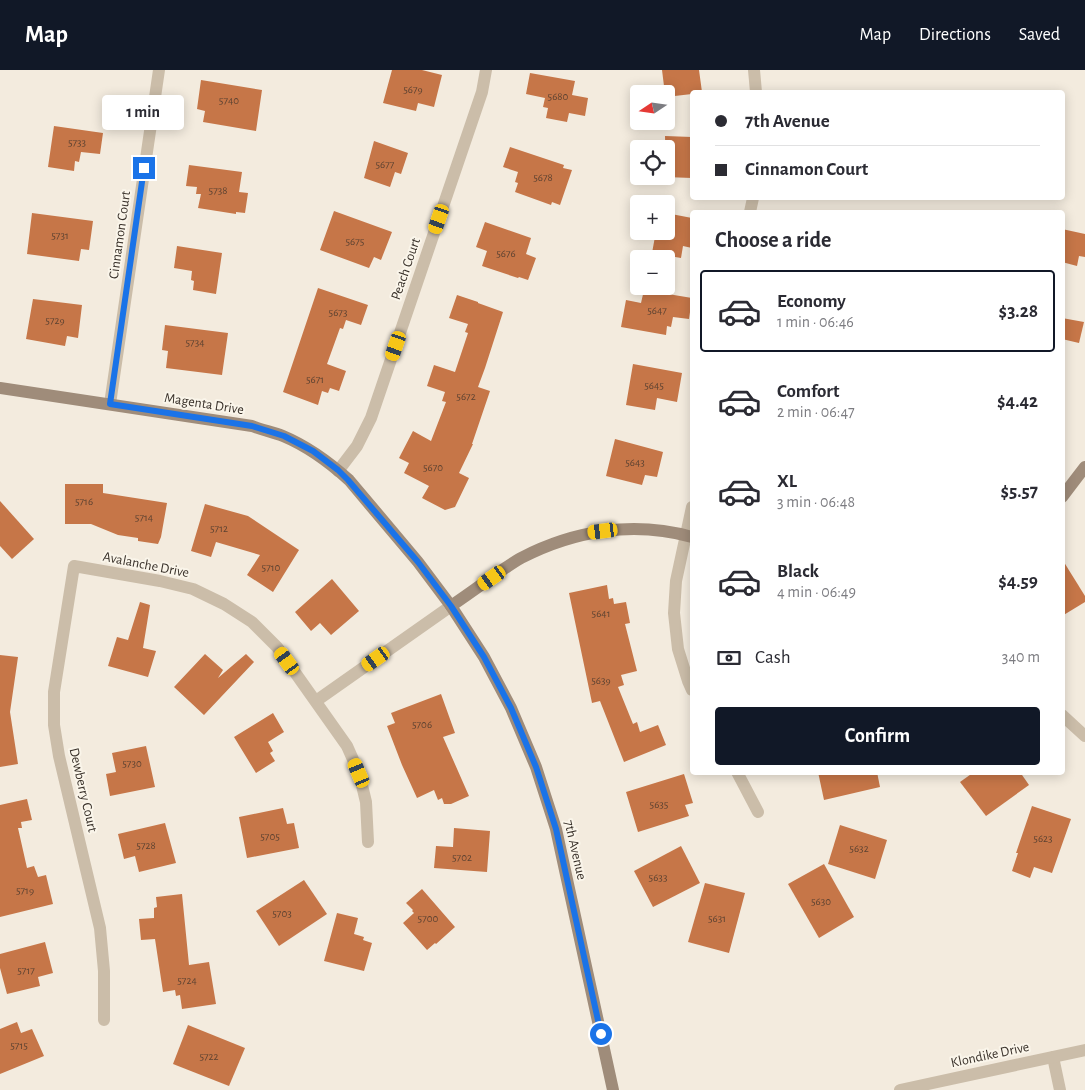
<!DOCTYPE html>
<html lang="en">
<head>
<meta charset="utf-8">
<style>
	body { margin:0; font-family:"Alegreya Sans",sans-serif; background:#f2f2f3; color:#2b2b33; height:100vh; display:flex; flex-direction:column; font-size:19px; white-space:nowrap }
	* { box-sizing:border-box; margin:0 }
	p { font-size:16px; color:#7c7c81 }
	.icon { flex:none; width:28px; height:28px; fill:none; stroke:currentColor; stroke-width:2; stroke-linecap:round; stroke-linejoin:round }
	.map { position:relative; flex:1; overflow:hidden }
	.details { position:absolute; left:690px; top:140px; width:375px; height:565px; display:flex; flex-direction:column; background:#fff; border-radius:5px; box-shadow:0 2px 12px #0003 }
	.details>* { flex:none }
	.hud { position:absolute; left:690px; top:20px; width:375px; height:110px; border-radius:5px; box-shadow:0 2px 12px #0003; display:grid; align-content:center; height:110px; padding:0 25px; background:#fff }
	.needle { width:32px; rotate:257deg }
	.buttons { position:absolute; left:630px; top:15px; display:grid; gap:10px }
	.buttons a { display:grid; place-items:center; width:45px; height:45px; border-radius:5px; background:#fff; box-shadow:0 2px 12px #0003; font-size:25px }
	.end { position:absolute; width:22px; height:22px; margin:-11px; border:6px solid #1a73e8; background:#fff; box-shadow:0 0 0 2px #fff }
	.from { border-radius:50% }
	.bubble { position:absolute; height:35px; border-radius:5px; background:#fff; box-shadow:0 2px 12px #0003; font-size:16px; font-weight:700; line-height:35px; text-align:center }
	.car { position:absolute; width:15px; height:30px; margin:-15px -8px; border-radius:6px; box-shadow:0 0 4px 1px #0007; background:linear-gradient(#f5c518 24%,#345 0 40%,#f5c518 0 76%,#345 0 86%,#f5c518 0) }
	.hud b { display:flex; align-items:center; gap:18px; height:48px; font-size:19px }
	.hud b+b { border-top:1px solid #e1e1e2 }
	.hud i { width:12px; height:12px; background:#2b2b33 }
	ul { padding:0; list-style:none }
	li { display:flex; align-items:center; gap:15px; height:82px; margin:0 10px 8px; padding:0 15px; border:2px solid transparent; border-radius:5px }
	li div { flex:1 }
	li b { display:block; font-size:19px }
	li em { font-style:normal; font-weight:700 }
	li.on { border-color:#111827 }
	li>.icon { width:45px; height:45px; stroke-width:1.5 }
	h2 { padding:0 25px; font-size:22px; line-height:60px }
	.pay { display:flex; align-items:center; gap:12px; height:55px; padding:0 25px; font-size:19px }
	.pay p { margin-inline-start:auto }
	.action { display:flex; gap:10px; margin-top:auto; padding:10px 25px }
	.action a { flex:1; height:58px; border-radius:5px; background:#111827; color:#fff; font-size:20px; font-weight:700; line-height:58px; text-align:center }
	header { display:flex; align-items:center; gap:30px; box-sizing:border-box; height:70px; padding:0 25px; background:#111827; color:#fff }
	header strong { font-size:24px }
	nav { display:flex; gap:28px; margin-inline-start:auto; font-size:18px }
	.map>svg:first-child { display:block }
	.building { fill:#c67648 }
	.lines { fill:none; stroke-linecap:round; stroke-linejoin:round }
	.street { stroke:#cbbda9; stroke-width:12 }
	.secondary { stroke:#9f8c7a; stroke-width:12 }
	.route { stroke:#1a73e8; stroke-width:6 }
	.labels { text-anchor:middle; dominant-baseline:central; stroke-width:4; stroke-linejoin:round; paint-order:stroke }
	.number-label { font-size:11px; fill:#5c4231 }
	.street-label { font-size:14px; fill:#383029; stroke:#faf5ea }
</style>
</head>
<body>
<header>
<strong>Map</strong>
<nav><a>Map</a><a>Directions</a><a>Saved</a></nav>
</header>
<div class="map">
<svg width="1085" height="1020" viewBox="0 0 1085 1020">
	<rect width="100%" height="100%" fill="#f3ebde"/>
	<!-- building -->
	<g class="building">
		<polygon points="392,0 422,0 442,5 434,37 418,33 416,41 383,33"/>
		<polygon points="662,0 699,0 702,22 692,22 692,24 666,27 666,24 665,24"/>
		<polygon points="530,3 575,11 572,25 588,28 585,46 569,43 567,52 546,48 548,38 543,37 545,28 526,24"/>
		<polygon points="201,10 262,20 256,61 203,52 205,41 197,39"/>
		<polygon points="54,56 103,63 100,84 81,82 79,92 75,91 74,101 48,97"/>
		<polygon points="665,66 692,67 692,108 665,107 666,106"/>
		<polygon points="374,71 408,83 401,104 395,102 390,117 364,108"/>
		<polygon points="510,77 564,95 563,98 572,100 560,135 552,132 551,135 515,122 518,113 515,112 518,102 503,97"/>
		<polygon points="189,95 242,102 239,122 248,123 245,143 236,142 236,144 198,138 201,124 196,124 197,117 186,116"/>
		<polygon points="334,141 392,162 381,190 374,187 369,198 320,180"/>
		<polygon points="32,143 93,151 89,180 81,179 79,191 27,184"/>
		<polygon points="666,143 692,148 692,178 683,176 681,188 652,183 656,161 666,161"/>
		<polygon points="485,152 531,168 526,184 536,188 528,210 519,207 518,208 482,196 487,181 476,177"/>
		<polygon points="1062,159 1085,164 1085,187 1079,186 1077,196 1062,192"/>
		<polygon points="177,176 222,183 216,224 193,220 194,211 191,210 192,201 174,198"/>
		<polygon points="318,218 368,235 361,255 346,250 343,259 340,258 327,294 346,301 339,321 330,318 328,323 322,321 318,335 283,322"/>
		<polygon points="644,220 692,228 689,249 673,247 671,257 667,256 666,265 621,257 626,230 641,233"/>
		<polygon points="457,225 478,232 478,233 503,242 485,298 478,317 490,321 472,374 473,374 459,403 469,408 455,437 445,440 422,428 429,416 404,403 409,393 399,388 413,361 431,371 446,332 442,331 445,322 427,316 434,295 455,302 468,263 465,262 468,254 449,248"/>
		<polygon points="33,229 82,235 78,268 67,266 65,276 26,269"/>
		<polygon points="1062,248 1084,252 1079,273 1062,269"/>
		<polygon points="165,255 228,263 222,305 166,298 168,281 162,280"/>
		<polygon points="633,294 682,303 677,332 657,328 655,340 626,335"/>
		<polygon points="615,369 663,382 657,407 645,405 642,415 606,406"/>
		<polygon points="65,414 103,414 103,423 167,433 161,467 158,474 138,471 138,468 118,465 91,454 65,454"/>
		<polygon points="0,431 34,469 12,489 0,476"/>
		<polygon points="205,434 248,446 299,480 273,522 247,505 260,485 216,472 211,487 191,481"/>
		<polygon points="1062,489 1085,526 1085,532 1062,546"/>
		<polygon points="332,509 359,541 331,565 320,553 311,561 295,542"/>
		<polygon points="607,515 609,529 613,528 614,534 626,532 630,553 625,554 637,601 621,605 624,615 618,617 633,654 637,652 640,662 658,655 666,675 624,692 600,631 592,633 569,523"/>
		<polygon points="140,532 150,535 143,578 156,581 148,607 108,596 117,567 128,570"/>
		<polygon points="205,584 223,600 218,608 246,584 254,592 204,645 174,617"/>
		<polygon points="0,585 18,587 10,642 18,694 0,697"/>
		<polygon points="441,624 455,663 443,667 469,726 451,734 444,734 442,728 438,730 434,720 417,728 402,695 387,656 395,653 391,643"/>
		<polygon points="273,643 284,662 268,672 273,681 270,683 275,691 256,703 234,667"/>
		<polygon points="146,676 155,717 110,726 106,704 116,702 112,683"/>
		<polygon points="818,702 877,702 880,717 824,730"/>
		<polygon points="974,702 1020,702 1029,715 986,746 960,712"/>
		<polygon points="684,704 693,733 685,735 689,746 638,762 626,722"/>
		<polygon points="27,729 32,750 21,752 22,758 18,758 27,798 34,796 38,807 46,805 53,834 0,847 0,735"/>
		<polygon points="1032,736 1071,749 1052,803 1034,797 1030,808 1012,801 1018,783 1016,783"/>
		<polygon points="283,738 287,754 294,753 299,778 247,788 239,747"/>
		<polygon points="165,753 176,793 139,802 135,786 124,789 118,764"/>
		<polygon points="840,755 887,770 875,809 828,794"/>
		<polygon points="454,758 490,761 487,802 434,798 436,776 453,777"/>
		<polygon points="681,776 700,813 653,837 634,801"/>
		<polygon points="824,794 854,847 819,868 788,814"/>
		<polygon points="304,810 327,844 279,876 256,841"/>
		<polygon points="705,813 745,823 729,883 688,872"/>
		<polygon points="422,819 455,857 436,874 435,873 427,880 403,853 414,843 412,841 413,840 406,833"/>
		<polygon points="182,824 189,895 209,892 216,934 182,939 180,925 176,926 175,920 163,922 155,869 141,870 139,849 154,848 154,838 157,837 156,827"/>
		<polygon points="337,843 358,848 354,864 364,867 363,870 372,873 364,901 324,891"/>
		<polygon points="45,872 53,903 38,907 40,916 7,924 0,898 0,884"/>
		<polygon points="17,952 21,963 32,959 44,986 0,1004 0,959"/>
		<polygon points="188,955 245,978 229,1016 173,994"/>
	</g>
	<g class="lines">
		<!-- street -->
		<g class="street">
			<polyline points="754,0 756,22"/>
			<polyline points="750,142 753,128"/>
			<polyline points="110,334 159,0"/>
			<polyline points="338,401 357,376 371,348 482,22 486,0"/>
			<polyline points="692,437 676,511 674,543 678,579 688,611 692,620"/>
			<polyline points="316,631 451,536"/>
			<polyline points="1062,645 1085,666"/>
			<polyline points="737,702 758,742"/>
			<polyline points="104,950 104,901 100,858 59,686 54,655 54,622 74,496 160,511 193,519 224,534 252,552 277,577 347,676 359,703 366,732 368,772"/>
			<polyline points="1053,987 1060,1020"/>
			<polyline points="900,1020 1085,980"/>
		</g>
		<!-- secondary -->
		<g class="secondary">
			<path d="M0,318l252,38c10,4 21,6 31,10 24,10 46,26 66,44l69,82 33,44 33,51 27,51 25,59 20,62 57,261"/>
			<polyline points="1062,427 1085,397"/>
			<path d="M451,536c15,-10 30,-21 44,-31 9,-6 17,-12 26,-17 54,-28 113,-37 171,-21"/>
		</g>
	</g>
	<g class="lines">
		<!-- route -->
		<polyline class="route" points="144,98 110,334 252,356 284,366 313,381 338,400 348,410 418,492 451,536 484,587 511,638 536,697 556,759 601,964"/>
	</g>
	<g class="labels">
		<!-- number labels -->
		<g class="number-label">
			<text x="413" y="19">5679</text>
			<text x="558" y="26">5680</text>
			<text x="229" y="30">5740</text>
			<text x="77" y="72">5733</text>
			<text x="385" y="94">5677</text>
			<text x="543" y="107">5678</text>
			<text x="218" y="120">5738</text>
			<text x="60" y="165">5731</text>
			<text x="355" y="171">5675</text>
			<text x="506" y="183">5676</text>
			<text x="657" y="240">5647</text>
			<text x="338" y="242">5673</text>
			<text x="55" y="250">5729</text>
			<text x="195" y="272">5734</text>
			<text x="315" y="309">5671</text>
			<text x="654" y="315">5645</text>
			<text x="466" y="326">5672</text>
			<text x="635" y="392">5643</text>
			<text x="433" y="397">5670</text>
			<text x="84" y="431">5716</text>
			<text x="144" y="447">5714</text>
			<text x="219" y="458">5712</text>
			<text x="271" y="497">5710</text>
			<text x="601" y="543">5641</text>
			<text x="601" y="610">5639</text>
			<text x="422" y="654">5706</text>
			<text x="132" y="693">5730</text>
			<text x="659" y="734">5635</text>
			<text x="270" y="766">5705</text>
			<text x="1043" y="768">5623</text>
			<text x="146" y="775">5728</text>
			<text x="859" y="778">5632</text>
			<text x="462" y="787">5702</text>
			<text x="658" y="807">5633</text>
			<text x="25" y="820">5719</text>
			<text x="821" y="831">5630</text>
			<text x="282" y="843">5703</text>
			<text x="428" y="848">5700</text>
			<text x="717" y="848">5631</text>
			<text x="26" y="900">5717</text>
			<text x="187" y="910">5724</text>
			<text x="19" y="975">5715</text>
			<text x="209" y="986">5722</text>
		</g>
		<!-- street labels -->
		<g class="street-label">
			<text transform="translate(120 165) rotate(-82)">Cinnamon Court</text>
			<text transform="translate(406 199) rotate(-71)">Peach Court</text>
			<text transform="translate(204 334) rotate(9)">Magenta Drive</text>
			<text transform="translate(146 495) rotate(11)">Avalanche Drive</text>
			<text transform="translate(83 720) rotate(77)">Dewberry Court</text>
			<text transform="translate(575 780) rotate(77)">7th Avenue</text>
			<text transform="translate(990 985) rotate(-12)">Klondike Drive</text>
		</g>
	</g>
</svg>
<div class="buttons">
<a><svg class="needle" viewBox="-14 -14 28 28"><path d="M0-13l5 13h-10z" fill="#e53935"/><path d="M0 13l5-13h-10z" fill="#7c7c81"/></svg></a>
<a><svg class="icon" aria-label="locate" viewBox="0 0 24 24"><circle cx="12" cy="12" r="6"/><path d="M12 2v4M12 18v4M2 12h4M18 12h4"/></svg></a>
<a>+</a>
<a>−</a>
</div>
<i class="end from" style="left:601px;top:964px"></i>
<i class="end" style="left:144px;top:98px"></i>
<div class="bubble" style="left:102px;top:25px;width:82px">1 min</div>
<i class="car" style="left:439px;top:149px;rotate:199deg"></i>
<i class="car" style="left:396px;top:276px;rotate:199deg"></i>
<i class="car" style="left:603px;top:461px;rotate:263deg"></i>
<i class="car" style="left:492px;top:508px;rotate:235deg"></i>
<i class="car" style="left:376px;top:589px;rotate:235deg"></i>
<i class="car" style="left:287px;top:591px;rotate:324deg"></i>
<i class="car" style="left:359px;top:703px;rotate:337deg"></i>
<div class="hud">
<b><i class="from"></i>7th Avenue</b>
<b><i></i>Cinnamon Court</b>
</div>
<section class="details">
<h2>Choose a ride</h2>
<ul>
<li class="on"><svg class="icon" aria-label="car" viewBox="0 0 24 24"><path d="M5 17H2v-5l4-1 3-4h7l3 4 3 1v5h-3M9 17h6M6 11h13"/><circle cx="7" cy="17" r="2"/><circle cx="17" cy="17" r="2"/></svg><div><b>Economy</b><p>1 min · 06:46</p></div><em>$3.28</em></li>
<li><svg class="icon" aria-label="car" viewBox="0 0 24 24"><path d="M5 17H2v-5l4-1 3-4h7l3 4 3 1v5h-3M9 17h6M6 11h13"/><circle cx="7" cy="17" r="2"/><circle cx="17" cy="17" r="2"/></svg><div><b>Comfort</b><p>2 min · 06:47</p></div><em>$4.42</em></li>
<li><svg class="icon" aria-label="car" viewBox="0 0 24 24"><path d="M5 17H2v-5l4-1 3-4h7l3 4 3 1v5h-3M9 17h6M6 11h13"/><circle cx="7" cy="17" r="2"/><circle cx="17" cy="17" r="2"/></svg><div><b>XL</b><p>3 min · 06:48</p></div><em>$5.57</em></li>
<li><svg class="icon" aria-label="car" viewBox="0 0 24 24"><path d="M5 17H2v-5l4-1 3-4h7l3 4 3 1v5h-3M9 17h6M6 11h13"/><circle cx="7" cy="17" r="2"/><circle cx="17" cy="17" r="2"/></svg><div><b>Black</b><p>4 min · 06:49</p></div><em>$4.59</em></li>
</ul>
<div class="pay"><svg class="icon" aria-label="cash" viewBox="0 0 24 24"><path d="M3 7h18v10H3z"/><circle cx="12" cy="12" r="2"/></svg>Cash<p>340 m</p></div>
<div class="action"><a>Confirm</a></div>
</section>
</div>
</body>
</html>
